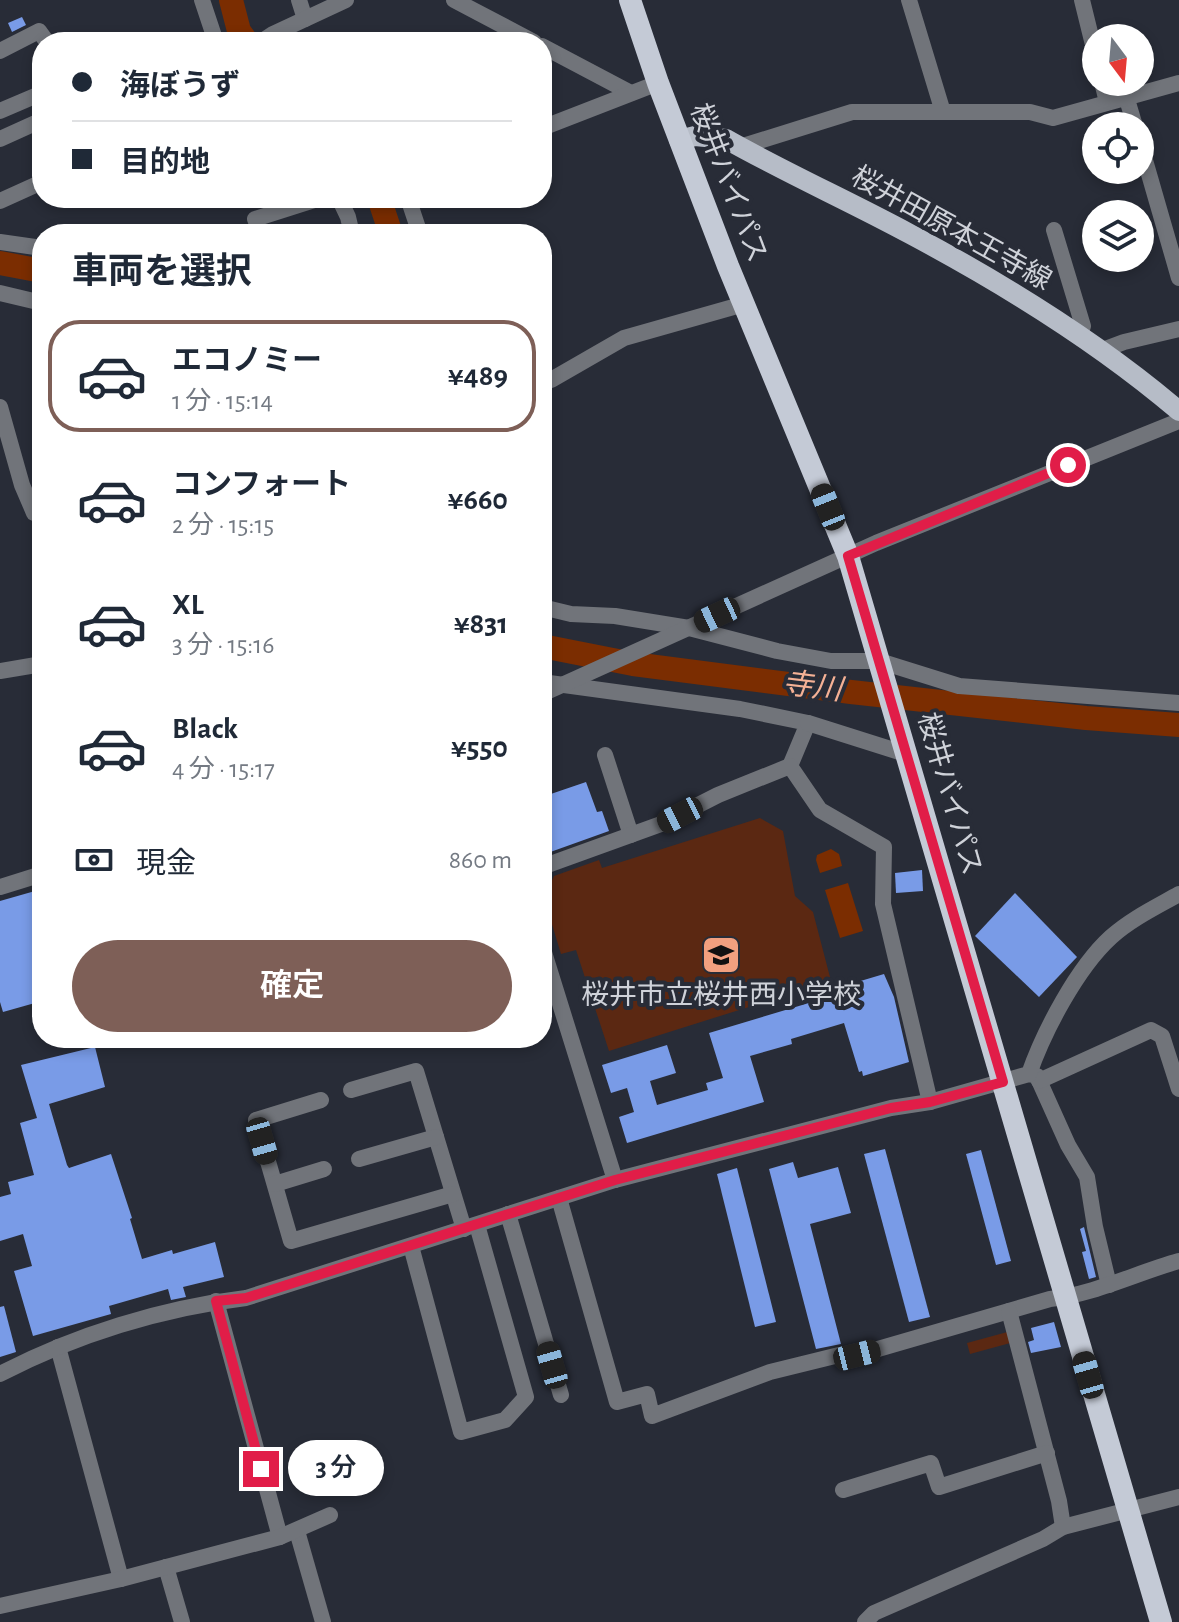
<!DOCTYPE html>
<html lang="ja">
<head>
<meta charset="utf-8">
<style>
	body { margin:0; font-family:"Alegreya Sans","Noto Sans JP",sans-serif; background:#f6f6f7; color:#1f2937; height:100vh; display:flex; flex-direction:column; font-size:30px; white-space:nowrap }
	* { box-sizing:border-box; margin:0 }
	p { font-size:26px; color:#747a83 }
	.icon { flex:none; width:44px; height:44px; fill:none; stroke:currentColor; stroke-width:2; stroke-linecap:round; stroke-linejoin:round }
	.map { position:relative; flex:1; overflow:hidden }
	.drawer { position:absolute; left:32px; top:224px; width:520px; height:824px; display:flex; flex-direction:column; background:#fff; border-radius:32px; box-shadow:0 4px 12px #0003 }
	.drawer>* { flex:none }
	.guide { position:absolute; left:32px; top:32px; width:520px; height:176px; border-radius:32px; box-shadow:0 4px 12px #0003; display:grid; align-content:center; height:176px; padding:0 40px; background:#fff }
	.needle { width:52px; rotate:164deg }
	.fabs { position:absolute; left:1082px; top:24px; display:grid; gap:16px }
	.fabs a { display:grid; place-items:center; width:72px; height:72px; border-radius:50%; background:#fff; box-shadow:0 4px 12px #0003; font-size:40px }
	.end { position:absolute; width:36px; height:36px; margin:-18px; border:10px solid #e11d48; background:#fff; box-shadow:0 0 0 4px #fff }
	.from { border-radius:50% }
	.bubble { position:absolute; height:56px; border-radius:28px; background:#fff; box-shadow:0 4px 12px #0003; font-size:26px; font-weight:600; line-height:56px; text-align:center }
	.car { position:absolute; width:24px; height:48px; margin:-24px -12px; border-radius:10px; box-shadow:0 0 6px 2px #0007; background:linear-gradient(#222 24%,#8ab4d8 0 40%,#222 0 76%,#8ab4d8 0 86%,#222 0) }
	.guide b { display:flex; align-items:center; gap:28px; height:76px; font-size:30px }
	.guide b+b { border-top:2px solid #e0e1e3 }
	.guide i { width:20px; height:20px; background:#1f2937 }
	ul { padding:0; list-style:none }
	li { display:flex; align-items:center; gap:24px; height:112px; margin:0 16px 12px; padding:0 24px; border:4px solid transparent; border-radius:32px }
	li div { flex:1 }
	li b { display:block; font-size:30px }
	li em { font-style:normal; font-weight:600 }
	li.current { border-color:#7e5f57 }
	li>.icon { width:72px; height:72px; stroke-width:1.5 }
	h2 { padding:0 40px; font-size:36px; line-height:96px }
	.pay { display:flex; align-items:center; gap:20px; height:88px; padding:0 40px; font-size:30px }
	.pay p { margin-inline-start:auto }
	.button { display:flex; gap:16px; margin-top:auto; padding:16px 40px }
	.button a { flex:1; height:92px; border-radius:48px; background:#7e5f57; color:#fff; font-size:32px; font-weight:600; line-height:92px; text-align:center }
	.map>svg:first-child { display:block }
	.green { fill:#5b2812 }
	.water { fill:#7b2d01 }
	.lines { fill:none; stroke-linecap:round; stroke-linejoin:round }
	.river { stroke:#7b2d01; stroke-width:24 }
	.building { fill:#799be7 }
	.minor { stroke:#71747a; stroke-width:16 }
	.tertiary { stroke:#71747a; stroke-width:16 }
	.primary { stroke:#b6bcc7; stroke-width:20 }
	.trunk { stroke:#c4cad6; stroke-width:22 }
	.route { stroke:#e11d48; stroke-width:10 }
	.labels { text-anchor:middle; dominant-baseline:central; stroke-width:8; stroke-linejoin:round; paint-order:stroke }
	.street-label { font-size:28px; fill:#cfd2d9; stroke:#282c37 }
	.poi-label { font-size:28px; fill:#cfd2d9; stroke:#282c37 }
	.water-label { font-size:30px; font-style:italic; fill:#f5b195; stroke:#282c37 }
</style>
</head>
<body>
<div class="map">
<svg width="1179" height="1622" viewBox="0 0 1179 1622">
	<rect width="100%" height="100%" fill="#282c37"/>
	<!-- green -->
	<g class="green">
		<polygon points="760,818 783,831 795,896 813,912 831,981 609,1051 576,950 561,954 544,898 554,876 599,860 602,868"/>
		<polygon points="1011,1331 1014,1342 970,1354 967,1343"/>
	</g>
	<!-- water -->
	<g class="water">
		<polygon points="831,849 839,854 842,866 820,873 816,860 817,855"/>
		<polygon points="848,883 863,931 840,938 825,890"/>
	</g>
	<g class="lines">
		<!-- river -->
		<g class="river">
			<polyline points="231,0 239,31 247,42"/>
			<polyline points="379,198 391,234"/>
			<polyline points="0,263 42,271"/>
			<polyline points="542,646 633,664 851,692 1086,718 1179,725"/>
		</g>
	</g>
	<!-- building -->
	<g class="building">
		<polygon points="22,17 26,25 12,32 8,23"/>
		<polygon points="586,782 597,812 602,811 609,831 542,855 542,797"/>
		<polygon points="922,870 923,891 896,893 895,873"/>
		<polygon points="42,889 42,1001 3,1012 0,1002 0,901"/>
		<polygon points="1015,893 1077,957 1039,997 975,936"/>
		<polygon points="884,974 894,997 909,1062 863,1076 862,1071 859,1072 844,1023 791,1039 792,1044 750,1056 764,1102 627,1143 619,1117 634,1112 627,1088 611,1093 602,1065 667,1045 676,1073 650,1081 657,1105 708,1090 706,1083 723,1078 709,1033 839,994 837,988"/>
		<polygon points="95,1047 105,1087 49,1104 67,1165 69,1168 111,1154 132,1218 130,1219 142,1259 172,1250 173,1254 215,1242 224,1277 183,1287 186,1297 171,1300 168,1289 109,1306 111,1314 33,1336 14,1271 32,1266 23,1234 0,1241 0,1197 11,1194 8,1182 34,1175 20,1123 37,1118 21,1065"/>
		<polygon points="885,1149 930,1317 909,1322 864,1154"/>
		<polygon points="981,1150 1011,1261 996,1265 966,1154"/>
		<polygon points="793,1162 798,1178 838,1167 851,1213 810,1224 841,1344 816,1349 769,1169"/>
		<polygon points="737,1168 776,1322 755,1327 717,1174"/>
		<polygon points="1084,1227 1096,1277 1089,1279 1082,1252 1086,1251 1080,1229"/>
		<polygon points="4,1306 16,1352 0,1357 0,1307"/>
		<polygon points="1054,1322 1061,1347 1031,1353 1028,1342 1034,1340 1031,1328"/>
	</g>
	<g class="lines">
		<!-- minor -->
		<g class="minor">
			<polyline points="202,0 216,42"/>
			<polyline points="299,0 305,19"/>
			<polyline points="454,0 534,42"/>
			<polyline points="909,0 943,112"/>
			<polyline points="1082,0 1096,57"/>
			<polyline points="261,42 273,34 346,0"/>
			<polyline points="542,46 631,93"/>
			<polyline points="0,51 39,31 47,42"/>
			<polyline points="1102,82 1107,102"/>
			<polyline points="1126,96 1135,126"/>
			<polyline points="0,111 42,93"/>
			<polyline points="542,128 658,83"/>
			<polyline points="0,139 42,120"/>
			<polyline points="1140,143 1179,278"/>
			<polyline points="740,147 852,112 1030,112 1053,118 1179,83"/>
			<polyline points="339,198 348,217 352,234"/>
			<polyline points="408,198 420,234"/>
			<polyline points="0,201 42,182"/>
			<polyline points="1054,230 1083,326 1079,336"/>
			<polyline points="261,234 255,219 321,198"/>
			<polyline points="0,242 42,248"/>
			<polyline points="0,293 42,303"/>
			<polyline points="1100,351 1124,342 1179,329"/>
			<polyline points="542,383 551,380 624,338 744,304"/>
			<polyline points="0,407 22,485 34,513 39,512 42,524"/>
			<polyline points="542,607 571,614 615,616 689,628 777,651 831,661 879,661 959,686 1179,703"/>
			<polyline points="0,671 42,664"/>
			<polyline points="542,682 740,709 808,723 790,766"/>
			<polyline points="808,723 906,754"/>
			<polyline points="605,755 631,835"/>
			<polyline points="542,867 661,824 718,795 790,766 820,810 884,847 883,904 930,1102"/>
			<polyline points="542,946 615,1180"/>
			<polyline points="1029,1074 1037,1076 1068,1145 1087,1177 1095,1227 1109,1285"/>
			<polyline points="1039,1081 1151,1030 1162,1036 1179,1089"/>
			<polyline points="351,1090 416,1071 464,1229"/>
			<polyline points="321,1100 256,1120 291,1241 453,1194"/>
			<polyline points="359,1159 436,1137"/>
			<polyline points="275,1184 324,1169"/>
			<path d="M559,1198l58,204 30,-8 5,22 118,-44 69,-17h18l21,-6 172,-50c45,-5 86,-26 129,-38"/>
			<polyline points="508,1214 561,1395"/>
			<polyline points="411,1246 461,1432 505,1420 526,1397 477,1225"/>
			<polyline points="216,1301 280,1537"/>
			<polyline points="1009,1311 1059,1501 1063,1527"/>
			<polyline points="58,1347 121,1579"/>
			<path d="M0,1374c75,-39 162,-66 246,-76l369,-118 276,-72 39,-6 99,-28c15,-43 48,-106 82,-137 20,-18 45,-30 68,-43"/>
			<polyline points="843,1490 931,1463 939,1487 1047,1453"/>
			<polyline points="297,1531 323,1622"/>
			<polyline points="166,1567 182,1622"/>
			<polyline points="0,1606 121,1579 280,1537 330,1515"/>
			<polyline points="865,1622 874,1613 1043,1539 1063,1527 1179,1497"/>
		</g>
		<!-- tertiary -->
		<g class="tertiary">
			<polyline points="542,694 876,543 1179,421"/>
			<polyline points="0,887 42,874"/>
		</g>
		<!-- primary -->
		<path class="primary" d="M679,140l16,-4 31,3c60,34 123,62 184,95 94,50 188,108 269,177"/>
		<!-- trunk -->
		<polyline class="trunk" points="630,0 658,83 728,266 848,556 1161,1622"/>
	</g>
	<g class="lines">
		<!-- route -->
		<polyline class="route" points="261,1469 216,1301 246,1298 615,1180 891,1108 930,1102 1003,1082 848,556 1068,465"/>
	</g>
	<!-- icons -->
	<defs>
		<g id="school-square" transform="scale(2)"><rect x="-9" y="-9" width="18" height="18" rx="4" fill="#f2a07f" stroke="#282c37"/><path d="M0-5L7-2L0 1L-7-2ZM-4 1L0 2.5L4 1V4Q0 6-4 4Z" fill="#111"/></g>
	</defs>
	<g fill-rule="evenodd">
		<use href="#school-square" x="721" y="955"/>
	</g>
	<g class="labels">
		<!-- street labels -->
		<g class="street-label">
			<text transform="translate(728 183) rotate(69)">桜井バイパス</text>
			<text transform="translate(951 229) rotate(29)">桜井田原本王寺線</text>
			<text transform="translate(949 794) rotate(74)">桜井バイパス</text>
		</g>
		<!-- poi labels -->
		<g class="poi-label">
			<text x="721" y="996">桜井市立桜井西小学校</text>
		</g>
		<!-- water labels -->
		<g class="water-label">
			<text transform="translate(812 687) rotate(7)">寺川</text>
		</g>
	</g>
</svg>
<div class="fabs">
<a><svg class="needle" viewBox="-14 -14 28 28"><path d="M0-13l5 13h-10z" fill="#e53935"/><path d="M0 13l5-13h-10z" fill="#747a83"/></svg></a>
<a><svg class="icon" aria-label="locate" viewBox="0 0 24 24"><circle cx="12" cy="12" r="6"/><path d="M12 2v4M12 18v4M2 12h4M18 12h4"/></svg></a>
<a><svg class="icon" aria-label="layers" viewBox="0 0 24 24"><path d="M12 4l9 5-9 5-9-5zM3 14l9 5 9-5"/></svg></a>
</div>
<i class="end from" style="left:1068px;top:465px"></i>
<i class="end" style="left:261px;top:1469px"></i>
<div class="bubble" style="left:288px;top:1440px;width:96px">3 分</div>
<i class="car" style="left:828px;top:507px;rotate:338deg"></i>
<i class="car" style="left:717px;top:615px;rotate:245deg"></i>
<i class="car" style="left:680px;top:815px;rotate:243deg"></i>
<i class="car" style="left:262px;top:1141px;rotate:164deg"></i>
<i class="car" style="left:857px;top:1355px;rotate:76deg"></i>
<i class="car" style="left:552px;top:1365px;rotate:344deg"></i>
<i class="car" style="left:1088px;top:1375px;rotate:344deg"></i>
<div class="guide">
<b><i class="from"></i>海ぼうず</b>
<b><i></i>目的地</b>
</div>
<section class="drawer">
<h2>車両を選択</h2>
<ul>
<li class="current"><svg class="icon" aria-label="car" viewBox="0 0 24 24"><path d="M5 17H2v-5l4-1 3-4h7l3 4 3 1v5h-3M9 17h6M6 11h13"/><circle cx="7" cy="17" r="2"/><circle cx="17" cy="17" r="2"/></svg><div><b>エコノミー</b><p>1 分 · 15:14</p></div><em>¥489</em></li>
<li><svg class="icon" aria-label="car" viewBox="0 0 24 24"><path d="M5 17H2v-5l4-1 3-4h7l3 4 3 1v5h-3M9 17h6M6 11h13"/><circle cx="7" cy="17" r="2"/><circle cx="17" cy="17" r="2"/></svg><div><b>コンフォート</b><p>2 分 · 15:15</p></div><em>¥660</em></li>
<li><svg class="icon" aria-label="car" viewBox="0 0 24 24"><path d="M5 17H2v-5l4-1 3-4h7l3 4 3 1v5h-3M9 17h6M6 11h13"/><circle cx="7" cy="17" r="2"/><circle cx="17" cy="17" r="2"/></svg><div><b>XL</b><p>3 分 · 15:16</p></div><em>¥831</em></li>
<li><svg class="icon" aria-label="car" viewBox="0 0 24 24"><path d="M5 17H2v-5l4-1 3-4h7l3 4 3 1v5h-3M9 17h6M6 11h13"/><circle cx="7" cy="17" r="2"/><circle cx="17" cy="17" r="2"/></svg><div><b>Black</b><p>4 分 · 15:17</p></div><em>¥550</em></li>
</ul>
<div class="pay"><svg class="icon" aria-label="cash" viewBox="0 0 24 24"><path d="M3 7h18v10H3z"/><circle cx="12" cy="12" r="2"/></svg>現金<p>860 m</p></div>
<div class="button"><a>確定</a></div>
</section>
</div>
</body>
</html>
